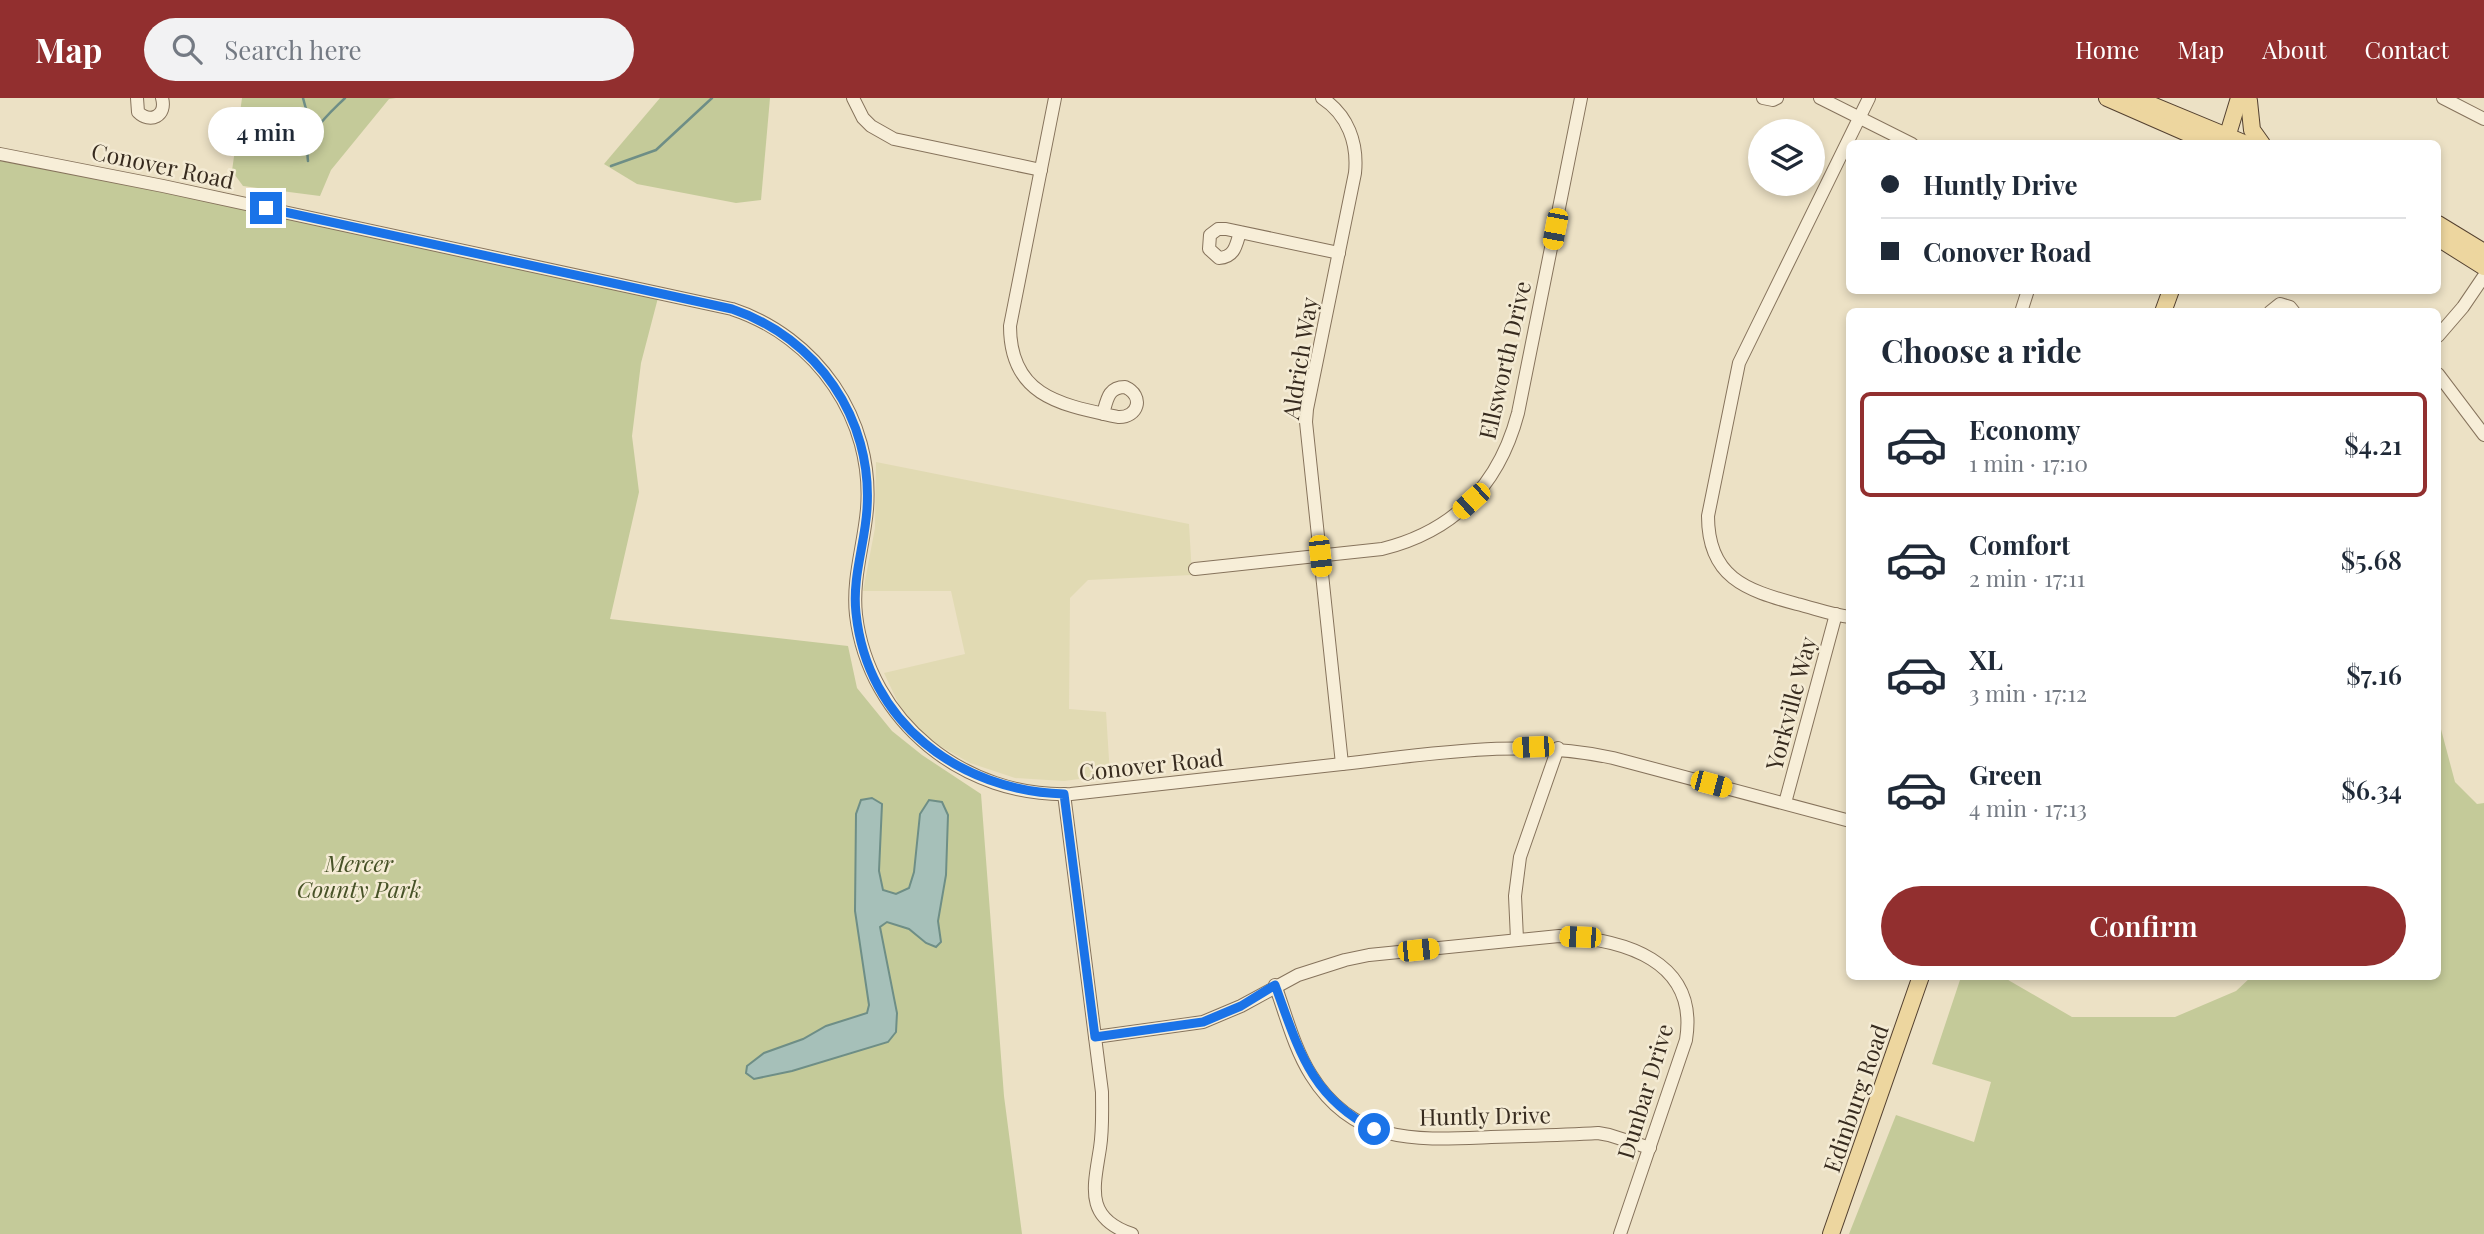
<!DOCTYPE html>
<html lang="en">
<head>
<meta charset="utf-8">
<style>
	body { margin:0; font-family:"Playfair Display",serif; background:#f2f2f3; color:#1f2937; height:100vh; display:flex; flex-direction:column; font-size:26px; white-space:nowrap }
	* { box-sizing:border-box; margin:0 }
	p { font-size:23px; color:#747a83 }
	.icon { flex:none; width:38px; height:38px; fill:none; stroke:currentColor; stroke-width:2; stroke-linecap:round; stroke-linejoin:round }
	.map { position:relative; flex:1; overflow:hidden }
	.panel { position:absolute; left:1846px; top:210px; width:595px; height:672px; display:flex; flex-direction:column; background:#fff; border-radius:10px; box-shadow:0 4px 10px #0003 }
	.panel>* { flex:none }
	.banner { position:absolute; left:1846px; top:42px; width:595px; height:154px; border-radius:10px; box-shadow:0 4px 10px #0003; display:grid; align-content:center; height:154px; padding:0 35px; background:#fff }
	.tools { position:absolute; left:1748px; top:21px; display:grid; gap:14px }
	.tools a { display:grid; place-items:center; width:77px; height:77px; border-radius:50%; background:#fff; box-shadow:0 4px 10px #0003; font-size:35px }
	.end { position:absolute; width:32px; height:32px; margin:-16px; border:9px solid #1a73e8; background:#fff; box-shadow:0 0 0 4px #fff }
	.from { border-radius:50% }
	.bubble { position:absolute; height:49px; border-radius:24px; background:#fff; box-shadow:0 4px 10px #0003; font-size:23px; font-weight:600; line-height:49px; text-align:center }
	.car { position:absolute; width:21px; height:42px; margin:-21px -10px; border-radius:9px; box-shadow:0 0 5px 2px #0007; background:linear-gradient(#f5c518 24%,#345 0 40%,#f5c518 0 76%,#345 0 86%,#f5c518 0) }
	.banner b { display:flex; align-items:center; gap:24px; height:66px; font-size:26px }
	.banner b+b { border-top:2px solid #e0e1e3 }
	.banner i { width:18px; height:18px; background:#1f2937 }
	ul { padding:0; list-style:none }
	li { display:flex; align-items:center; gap:21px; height:105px; margin:0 14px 10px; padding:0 21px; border:4px solid transparent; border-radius:10px }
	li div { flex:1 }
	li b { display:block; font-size:26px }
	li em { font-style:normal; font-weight:600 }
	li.selected { border-color:#922f2f }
	li>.icon { width:63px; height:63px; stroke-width:1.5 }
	h2 { padding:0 35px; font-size:32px; line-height:84px }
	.action { display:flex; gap:14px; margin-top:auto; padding:14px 35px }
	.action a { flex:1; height:80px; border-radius:42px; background:#922f2f; color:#fff; font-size:28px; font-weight:600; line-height:80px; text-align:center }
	header { display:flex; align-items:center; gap:42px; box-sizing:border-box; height:98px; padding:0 35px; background:#922f2f; color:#fff }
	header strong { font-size:33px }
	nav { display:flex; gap:38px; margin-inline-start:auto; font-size:24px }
	.search { width:490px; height:63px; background:#f2f2f3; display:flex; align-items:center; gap:18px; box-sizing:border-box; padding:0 24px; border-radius:38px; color:#747a83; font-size:26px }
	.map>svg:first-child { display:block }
	.farmland { fill:#e1dab3 }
	.green { fill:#c4ca99 }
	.water { fill:#a6c0b9; stroke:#6e8e86; stroke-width:2 }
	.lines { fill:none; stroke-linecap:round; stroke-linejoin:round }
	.stream { stroke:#6e8e86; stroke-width:2.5 }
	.minor-casing { stroke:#86735c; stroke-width:14 }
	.major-casing { stroke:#544130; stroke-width:18 }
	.minor { stroke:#f7eed8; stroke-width:12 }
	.major { stroke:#edd69f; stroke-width:16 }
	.route { stroke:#1a73e8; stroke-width:9 }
	.labels { text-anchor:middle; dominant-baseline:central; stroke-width:5; stroke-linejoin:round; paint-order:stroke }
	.street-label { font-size:23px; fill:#372b1f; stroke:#f4ebd4 }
	.park-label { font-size:23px; font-style:italic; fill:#475227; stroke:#f4ebd4 }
</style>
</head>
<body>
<header>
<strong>Map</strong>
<div class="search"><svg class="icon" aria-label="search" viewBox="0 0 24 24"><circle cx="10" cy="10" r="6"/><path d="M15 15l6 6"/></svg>Search here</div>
<nav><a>Home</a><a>Map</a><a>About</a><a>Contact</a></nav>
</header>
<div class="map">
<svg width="2484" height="1136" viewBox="0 0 2484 1136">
	<rect width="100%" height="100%" fill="#ece1c5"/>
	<!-- farmland -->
	<polygon class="farmland" points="876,364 1189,426 1192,477 1088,482 1070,500 1069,611 1106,614 1110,677 1064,683 1015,680 970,665 931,643 902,613 884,575 965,556 951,493 863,493 875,430"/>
	<!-- green -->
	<g class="green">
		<polygon points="242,0 396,0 389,1 331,72 320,98 243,88 232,73"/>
		<polygon points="660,0 770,0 761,102 736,105 637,86 604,66"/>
		<polygon points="0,63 227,102 659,196 641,265 632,338 639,394 610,521 848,548 857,590 892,633 922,657 981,696 1004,998 1022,1136 0,1136"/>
		<polygon points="2438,620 2455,684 2477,706 2484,705 2484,1136 1849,1136 1896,1017 1974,1044 1991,984 1932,966 1961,879 2003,879 2072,919 2175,919 2236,893 2251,879 2438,878"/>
	</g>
	<!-- water -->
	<polygon class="water" points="872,700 882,706 879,773 883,792 896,796 909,790 914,774 920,716 929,702 942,704 948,717 946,777 938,823 941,844 936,849 926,845 909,831 887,824 880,829 897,915 896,934 888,944 792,973 754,981 746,975 747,968 764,955 803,941 826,928 867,915 869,907 855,813 856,716 861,702"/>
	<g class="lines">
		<!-- stream -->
		<g class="stream">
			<polyline points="303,0 313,37"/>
			<path d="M308,63c-4,-27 20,-46 37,-63"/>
			<polyline points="611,68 656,52 712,0"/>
		</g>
		<!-- minor casing -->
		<g class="minor-casing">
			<g id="minor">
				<path d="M137,0l1,14c12,12 29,4 24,-14"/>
				<polyline points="853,0 863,20 871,28 894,41 1041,72"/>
				<path d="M1055,0l-45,228c0,71 52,79 108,91 20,1 27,-21 7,-30 -17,0 -18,13 -22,27"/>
				<path d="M1322,0c26,17 36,45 33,75l-48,236 -1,13 36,342"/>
				<polyline points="1763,0 1773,2 1777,0"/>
				<polyline points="1820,0 1912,46"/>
				<polyline points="2443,0 2484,21"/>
				<path d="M0,56l163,32 569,123c85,28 142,110 135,200 -3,36 -15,69 -11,106 13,107 109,183 215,179 90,-10 181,-20 271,-30 90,-10 181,-26 271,-6l237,63"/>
				<path d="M1240,134c-4,13 -5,25 -21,26l-10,-9 1,-14 8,-6h8l113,24"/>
				<polyline points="2021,214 2028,192"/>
				<polyline points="2270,214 2280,206 2290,209 2294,214"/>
				<polyline points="2438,238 2463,209 2484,178"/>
				<polyline points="2438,276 2484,337"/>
				<path d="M1195,471l187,-20c73,-18 117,-64 136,-136l63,-315"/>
				<path d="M1850,519c-18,-2 -36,-9 -53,-13 -52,-14 -89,-27 -89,-88l31,-153 130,-265"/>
				<path d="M1064,696l38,298c0,18 1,37 -2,56 -6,39 -16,70 32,86"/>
				<polyline points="1785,705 1836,516"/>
				<polyline points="1517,841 1515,798 1520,759 1558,650"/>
				<path d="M1275,887c11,30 19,63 36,90 44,71 108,65 180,62 36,-1 72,-2 107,-4l11,2 41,13"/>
				<path d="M1095,939l108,-15 38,-16 57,-31 47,-15 24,-5 190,-19c64,3 140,24 127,104l-66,194"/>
			</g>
		</g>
		<!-- major casing -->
		<g class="major-casing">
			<g id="major">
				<polyline points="2107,0 2212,46"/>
				<polyline points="2135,0 2246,46"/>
				<polyline points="2249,3 2252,32 2262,46"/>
				<polyline points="2225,46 2239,0"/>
				<polyline points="2438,126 2484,154"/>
				<polyline points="2438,140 2484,169"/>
				<polyline points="2163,214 2171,192"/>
				<polyline points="1831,1136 1921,878"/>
			</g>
		</g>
		<!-- minor -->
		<use href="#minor" class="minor"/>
		<!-- major -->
		<use href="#major" class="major"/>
	</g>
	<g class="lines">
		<!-- route -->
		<path class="route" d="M266,110l466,101c85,29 141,109 135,200 -2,35 -15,68 -11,104 11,109 103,178 208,181l31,243 108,-15 38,-16 34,-21c23,62 35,112 99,144"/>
	</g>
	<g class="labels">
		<!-- street labels -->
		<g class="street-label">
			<text transform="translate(163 67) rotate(12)">Conover Road</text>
			<text transform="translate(1299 260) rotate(-81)">Aldrich Way</text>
			<text transform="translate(1504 262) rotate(-77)">Ellsworth Drive</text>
			<text transform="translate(1790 605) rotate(-75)">Yorkville Way</text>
			<text transform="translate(1151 666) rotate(-6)">Conover Road</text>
			<text transform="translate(1644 993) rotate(-73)">Dunbar Drive</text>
			<text transform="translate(1855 1000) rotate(-71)">Edinburg Road</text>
			<text transform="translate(1485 1017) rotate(-1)">Huntly Drive</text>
		</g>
		<!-- park labels -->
		<g class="park-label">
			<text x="359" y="764">Mercer<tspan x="359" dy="26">County Park</tspan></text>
		</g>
	</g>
</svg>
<div class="tools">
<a><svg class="icon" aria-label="layers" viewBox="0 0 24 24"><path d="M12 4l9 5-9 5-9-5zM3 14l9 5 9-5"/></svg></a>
</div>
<i class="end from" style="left:1374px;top:1031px"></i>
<i class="end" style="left:266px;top:110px"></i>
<div class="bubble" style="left:208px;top:9px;width:116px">4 min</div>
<i class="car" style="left:1555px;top:131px;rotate:191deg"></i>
<i class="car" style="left:1471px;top:403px;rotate:228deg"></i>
<i class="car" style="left:1320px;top:458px;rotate:174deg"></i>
<i class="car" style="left:1533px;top:649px;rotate:268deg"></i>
<i class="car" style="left:1711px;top:686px;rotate:105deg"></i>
<i class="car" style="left:1580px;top:839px;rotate:272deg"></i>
<i class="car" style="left:1418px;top:852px;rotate:84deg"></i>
<div class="banner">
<b><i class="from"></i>Huntly Drive</b>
<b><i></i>Conover Road</b>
</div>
<section class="panel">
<h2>Choose a ride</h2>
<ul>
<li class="selected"><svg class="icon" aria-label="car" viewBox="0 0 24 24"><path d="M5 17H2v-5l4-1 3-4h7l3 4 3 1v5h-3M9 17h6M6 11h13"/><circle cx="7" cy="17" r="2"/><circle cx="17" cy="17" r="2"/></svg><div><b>Economy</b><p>1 min · 17:10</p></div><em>$4.21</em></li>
<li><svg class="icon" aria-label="car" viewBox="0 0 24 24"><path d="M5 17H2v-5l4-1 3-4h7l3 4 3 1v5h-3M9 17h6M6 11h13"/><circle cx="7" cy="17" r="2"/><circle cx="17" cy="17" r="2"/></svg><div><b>Comfort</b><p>2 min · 17:11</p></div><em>$5.68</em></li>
<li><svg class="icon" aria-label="car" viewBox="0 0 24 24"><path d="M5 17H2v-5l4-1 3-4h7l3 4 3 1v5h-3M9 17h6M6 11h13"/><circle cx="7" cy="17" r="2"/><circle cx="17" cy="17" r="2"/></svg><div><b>XL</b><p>3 min · 17:12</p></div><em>$7.16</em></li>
<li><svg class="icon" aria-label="car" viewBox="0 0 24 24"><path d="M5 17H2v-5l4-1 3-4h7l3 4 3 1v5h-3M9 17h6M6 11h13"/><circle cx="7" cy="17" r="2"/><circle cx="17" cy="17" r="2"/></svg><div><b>Green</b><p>4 min · 17:13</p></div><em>$6.34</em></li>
</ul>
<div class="action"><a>Confirm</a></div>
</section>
</div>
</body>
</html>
